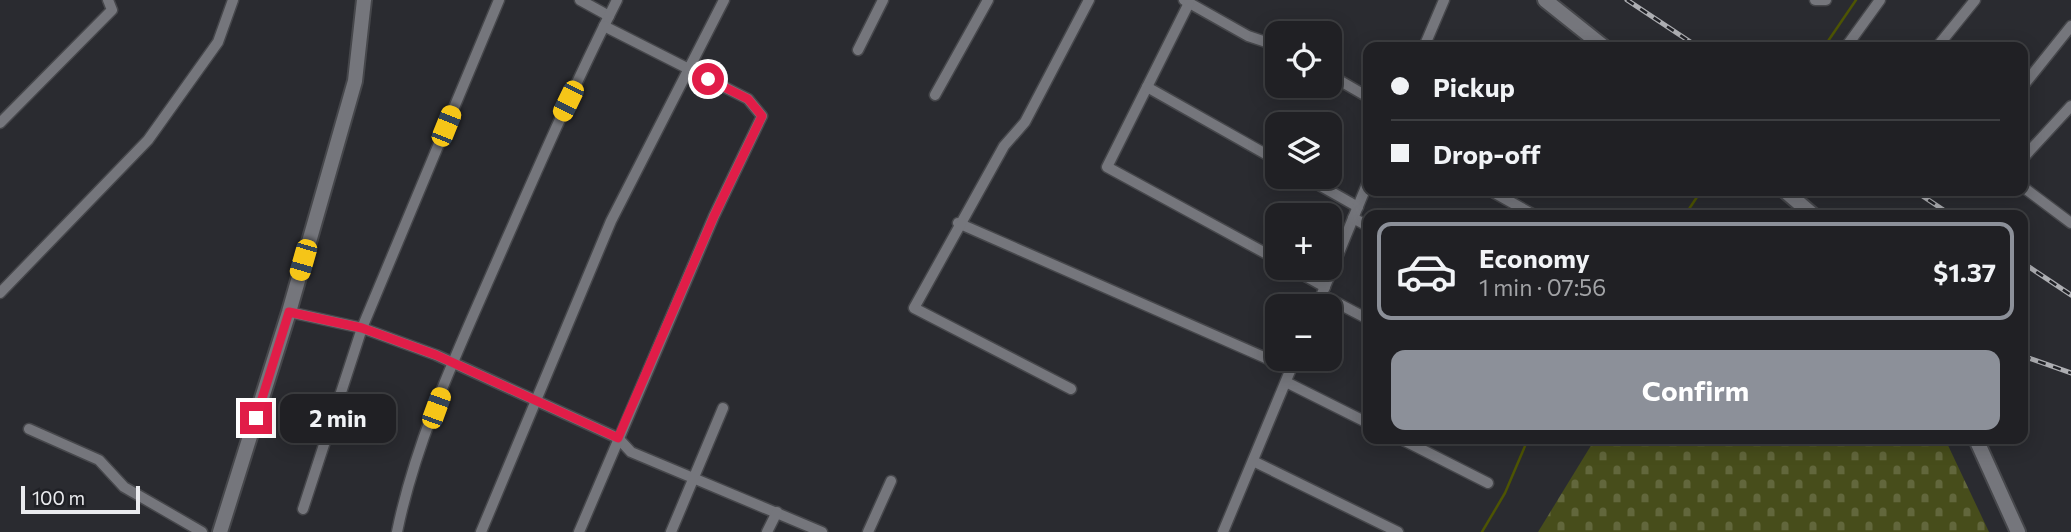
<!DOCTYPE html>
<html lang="en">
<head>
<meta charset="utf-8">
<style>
	body { margin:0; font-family:Commissioner,sans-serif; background:#28282c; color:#f1f3f6; height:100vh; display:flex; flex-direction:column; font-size:26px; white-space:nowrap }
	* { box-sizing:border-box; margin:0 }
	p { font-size:23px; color:#a2a3a6 }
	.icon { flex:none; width:38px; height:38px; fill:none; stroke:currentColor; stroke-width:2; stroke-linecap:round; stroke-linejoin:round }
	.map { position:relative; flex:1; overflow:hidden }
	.side { position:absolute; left:1363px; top:210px; width:665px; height:234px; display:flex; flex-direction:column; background:#202024; border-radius:14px; box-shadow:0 4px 18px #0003,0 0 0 2px #3d3e41 }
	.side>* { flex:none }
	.guide { position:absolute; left:1363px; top:42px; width:665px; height:154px; border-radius:14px; box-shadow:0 4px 18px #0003,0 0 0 2px #3d3e41; display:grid; align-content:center; height:154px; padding:0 28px; background:#202024 }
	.buttons { position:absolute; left:1265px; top:21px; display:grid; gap:14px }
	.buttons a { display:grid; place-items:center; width:77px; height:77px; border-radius:14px; background:#202024; box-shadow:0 4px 18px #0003,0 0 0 2px #3d3e41; font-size:35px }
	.scale { position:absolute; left:21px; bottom:18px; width:119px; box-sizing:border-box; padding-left:7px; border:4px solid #eaebee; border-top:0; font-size:19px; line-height:24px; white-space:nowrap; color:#eaebee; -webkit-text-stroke:5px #202126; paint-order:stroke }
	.end { position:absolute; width:32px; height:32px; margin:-16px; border:9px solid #e11d48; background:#fff; box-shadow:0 0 0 4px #fff }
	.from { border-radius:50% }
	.bubble { position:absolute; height:49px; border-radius:14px; background:#202024; box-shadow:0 4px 18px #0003,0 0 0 2px #3d3e41; font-size:23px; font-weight:700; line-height:49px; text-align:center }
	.car { position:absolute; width:21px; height:42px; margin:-21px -10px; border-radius:9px; box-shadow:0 0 5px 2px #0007; background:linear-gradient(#f5c518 24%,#345 0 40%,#f5c518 0 76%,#345 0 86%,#f5c518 0) }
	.guide b { display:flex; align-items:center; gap:24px; height:66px; font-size:26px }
	.guide b+b { border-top:2px solid #3d3e41 }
	.guide i { width:18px; height:18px; background:#f1f3f6 }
	ul { padding:12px 0 0; list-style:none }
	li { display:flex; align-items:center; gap:21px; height:98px; margin:0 14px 10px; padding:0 14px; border:4px solid #3d3e41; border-radius:14px }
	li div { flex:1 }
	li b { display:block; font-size:26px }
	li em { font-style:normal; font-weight:700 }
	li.active { border-color:#8c9099 }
	li>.icon { width:63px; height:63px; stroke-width:1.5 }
	.button { display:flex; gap:14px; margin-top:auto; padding:14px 28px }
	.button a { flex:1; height:80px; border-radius:14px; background:#8c9099; color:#fff; font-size:28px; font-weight:700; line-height:80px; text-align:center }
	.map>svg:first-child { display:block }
	.cemetery { fill:url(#cemetery-stones) }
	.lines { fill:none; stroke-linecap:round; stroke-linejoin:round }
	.stream { stroke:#4d5403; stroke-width:2.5 }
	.street-casing { stroke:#46474b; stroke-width:13 }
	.secondary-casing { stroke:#46474b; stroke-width:18 }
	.street { stroke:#75767c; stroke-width:10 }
	.secondary { stroke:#75767c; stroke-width:14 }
	.rail-casing { stroke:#adaeb2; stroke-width:5 }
	.rail { stroke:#202126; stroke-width:2.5; stroke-dasharray:8; stroke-linecap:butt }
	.route { stroke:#e11d48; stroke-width:9 }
</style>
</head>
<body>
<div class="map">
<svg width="2071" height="532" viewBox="0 0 2071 532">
	<defs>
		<pattern id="cemetery-stones" width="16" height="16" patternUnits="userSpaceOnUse" patternTransform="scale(1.75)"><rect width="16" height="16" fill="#474d1b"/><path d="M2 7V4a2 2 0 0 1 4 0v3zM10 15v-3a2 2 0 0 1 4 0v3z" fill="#62673c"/></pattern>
	</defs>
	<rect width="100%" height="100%" fill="#2a2b30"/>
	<!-- cemetery -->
	<polygon class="cemetery" points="1595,439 1945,439 1989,532 1538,532"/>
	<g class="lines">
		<!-- stream -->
		<g class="stream">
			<polyline points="1824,47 1856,0"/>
			<polyline points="1685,215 1701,191"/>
			<polyline points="1482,532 1505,493 1528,439"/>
		</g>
		<!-- street casing -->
		<g class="street-casing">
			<g id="street">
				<polyline points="580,0 609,16"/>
				<polyline points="1184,0 1248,36 1278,46"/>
				<polyline points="1815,0 1826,0"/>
				<polyline points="1189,3 1107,167 1278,260"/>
				<polyline points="1424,47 1444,0"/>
				<polyline points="1846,47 1880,0"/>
				<polyline points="1937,47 1975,0"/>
				<polyline points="858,50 883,0"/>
				<polyline points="1330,75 1368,97"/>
				<polyline points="2023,86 2071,26"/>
				<polyline points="1147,87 1278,161"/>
				<polyline points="935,95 988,0"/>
				<polyline points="0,123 112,10 108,0"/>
				<polyline points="2023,158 2071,106"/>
				<polyline points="1305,177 1358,207"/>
				<polyline points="2023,187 2071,223"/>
				<polyline points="1491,191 1534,215"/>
				<polyline points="1353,218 1368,226"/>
				<polyline points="958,223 1291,369"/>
				<polyline points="1291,268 1325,287"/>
				<polyline points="0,293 148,140 218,42 233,0"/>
				<polyline points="1322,295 1368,319"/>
				<polyline points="1317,306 1368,182"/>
				<polyline points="289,312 362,328 436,355 618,438 631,452 822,532"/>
				<polyline points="1286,382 1368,423"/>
				<polyline points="1071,389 914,308 1004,146 1025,122 1089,0"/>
				<polyline points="29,429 99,460 124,487 202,532"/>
				<polyline points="1401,439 1488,483"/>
				<polyline points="1253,461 1398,532"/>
				<polyline points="303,509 362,328 499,0"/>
				<path d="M397,532c18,-88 57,-173 93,-255 41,-93 81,-186 127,-277"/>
				<polyline points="481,532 611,221 724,0"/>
				<polyline points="579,532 714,216 762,116 748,99 604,26"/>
				<polyline points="671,532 723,408"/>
				<polyline points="767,532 777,512"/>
				<polyline points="868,532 891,481"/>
				<polyline points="1223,532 1295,359"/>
			</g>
		</g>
		<!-- secondary casing -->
		<g class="secondary-casing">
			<g id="secondary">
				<polyline points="1545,0 1604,47"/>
				<polyline points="1785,191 1813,215"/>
				<polyline points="1976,439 2018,532"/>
				<polyline points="220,532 289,312 355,81 364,0"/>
			</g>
		</g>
		<!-- street -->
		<use href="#street" class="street"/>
		<!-- secondary -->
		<use href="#secondary" class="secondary"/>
		<!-- rail casing -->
		<g class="rail-casing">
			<g id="rail">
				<polyline points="1627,0 1698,47"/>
				<polyline points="1915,191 1951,215"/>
				<polyline points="2023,263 2071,295"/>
				<polyline points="2023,356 2071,373"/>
			</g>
		</g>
		<!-- rail -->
		<use href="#rail" class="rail"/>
	</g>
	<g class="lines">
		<!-- route -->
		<polyline class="route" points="256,418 289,312 362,328 436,355 618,438 714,216 762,116 748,99 708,79"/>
	</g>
</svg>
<div class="buttons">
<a><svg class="icon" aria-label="locate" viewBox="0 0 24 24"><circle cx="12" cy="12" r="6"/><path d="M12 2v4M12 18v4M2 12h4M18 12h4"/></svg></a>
<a><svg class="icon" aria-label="layers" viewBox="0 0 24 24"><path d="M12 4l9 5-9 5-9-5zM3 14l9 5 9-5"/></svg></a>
<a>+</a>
<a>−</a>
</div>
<div class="scale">100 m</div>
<i class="end from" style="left:708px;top:79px"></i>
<i class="end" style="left:256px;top:418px"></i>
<div class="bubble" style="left:280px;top:394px;width:116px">2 min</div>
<i class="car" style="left:568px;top:101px;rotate:206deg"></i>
<i class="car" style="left:446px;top:126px;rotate:22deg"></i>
<i class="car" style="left:303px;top:260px;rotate:196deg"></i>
<i class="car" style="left:436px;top:408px;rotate:20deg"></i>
<div class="guide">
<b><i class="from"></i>Pickup</b>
<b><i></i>Drop-off</b>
</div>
<section class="side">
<ul>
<li class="active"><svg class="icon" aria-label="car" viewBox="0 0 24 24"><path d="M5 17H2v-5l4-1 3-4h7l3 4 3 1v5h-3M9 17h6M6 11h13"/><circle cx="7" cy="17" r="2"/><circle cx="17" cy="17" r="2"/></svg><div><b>Economy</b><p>1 min · 07:56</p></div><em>$1.37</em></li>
</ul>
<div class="button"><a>Confirm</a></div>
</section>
</div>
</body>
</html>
